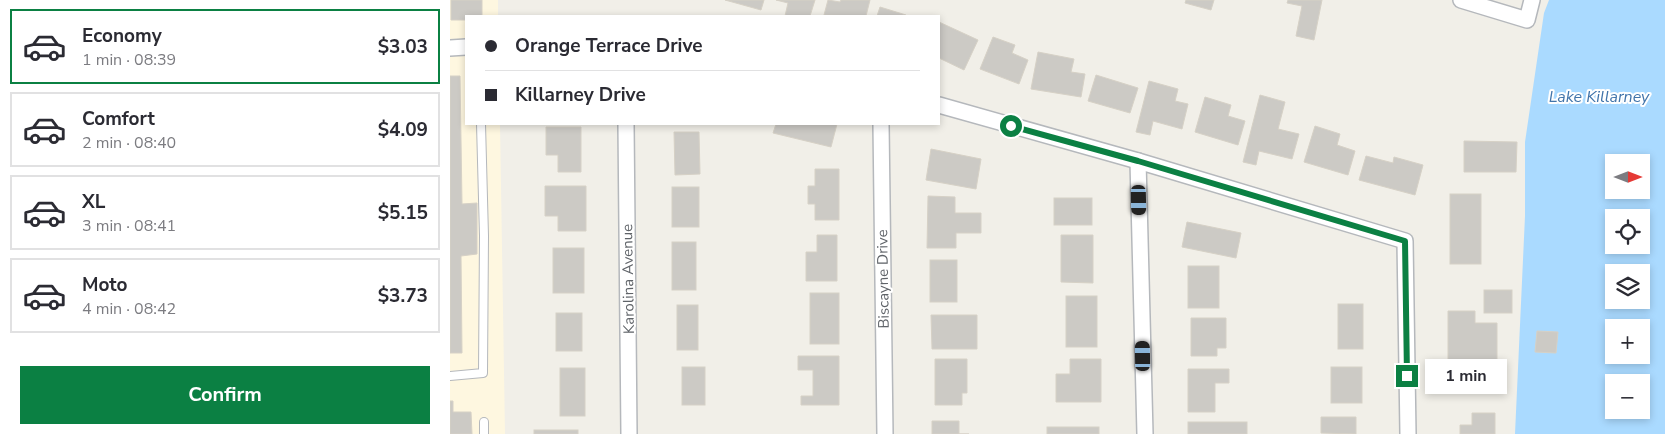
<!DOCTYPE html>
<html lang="en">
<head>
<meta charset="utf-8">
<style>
	body { margin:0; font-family:"Nunito Sans",sans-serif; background:#f2f2f3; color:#2b2b33; height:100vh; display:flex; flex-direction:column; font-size:19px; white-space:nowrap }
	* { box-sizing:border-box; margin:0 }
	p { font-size:16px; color:#7c7c81 }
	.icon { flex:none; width:28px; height:28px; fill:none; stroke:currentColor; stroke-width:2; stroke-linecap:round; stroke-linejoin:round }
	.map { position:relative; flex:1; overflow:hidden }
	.details { display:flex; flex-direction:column; background:#fff; width:450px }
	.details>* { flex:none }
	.banner { position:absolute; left:15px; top:15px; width:475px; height:110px; border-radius:0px; box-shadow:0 2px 8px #0003; display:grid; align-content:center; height:110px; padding:0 20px; background:#fff }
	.needle { width:32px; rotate:90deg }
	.controls { position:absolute; left:1155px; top:154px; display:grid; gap:10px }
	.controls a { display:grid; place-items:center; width:45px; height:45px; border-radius:0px; background:#fff; box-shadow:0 2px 8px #0003; font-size:25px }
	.end { position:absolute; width:22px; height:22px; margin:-11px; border:6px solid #0b8043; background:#fff; box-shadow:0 0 0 2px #fff }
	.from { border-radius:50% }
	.bubble { position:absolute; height:35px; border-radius:0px; background:#fff; box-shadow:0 2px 8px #0003; font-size:16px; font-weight:700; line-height:35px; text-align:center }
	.car { position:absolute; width:15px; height:30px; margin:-15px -8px; border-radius:6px; box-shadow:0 0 4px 1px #0007; background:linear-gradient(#222 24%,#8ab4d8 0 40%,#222 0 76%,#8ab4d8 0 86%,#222 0) }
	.banner b { display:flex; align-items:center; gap:18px; height:48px; font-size:19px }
	.banner b+b { border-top:1px solid #e1e1e2 }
	.banner i { width:12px; height:12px; background:#2b2b33 }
	ul { padding:9px 0 0; list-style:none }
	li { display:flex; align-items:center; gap:15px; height:75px; margin:0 10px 8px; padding:0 10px; border:2px solid #e1e1e2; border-radius:0px }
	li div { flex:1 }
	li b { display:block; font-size:19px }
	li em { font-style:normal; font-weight:700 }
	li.on { border-color:#0b8043 }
	li>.icon { width:45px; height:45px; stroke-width:1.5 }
	.primary-button { display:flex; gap:10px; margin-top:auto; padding:10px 20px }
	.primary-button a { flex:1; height:58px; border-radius:0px; background:#0b8043; color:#fff; font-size:20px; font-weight:700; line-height:58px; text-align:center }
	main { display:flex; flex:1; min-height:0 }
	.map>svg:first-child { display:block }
	.commercial { fill:#fef7e0 }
	.water { fill:#aadaff; fill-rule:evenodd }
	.building { fill:#cccac5; stroke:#d6d1c6 }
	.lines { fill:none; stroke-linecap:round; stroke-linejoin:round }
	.service-casing { stroke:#b5b8bc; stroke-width:10 }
	.minor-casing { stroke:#b5b8bc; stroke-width:18 }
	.service { stroke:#fff; stroke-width:8 }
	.minor { stroke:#fff; stroke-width:15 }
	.route { stroke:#0b8043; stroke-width:6 }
	.labels { text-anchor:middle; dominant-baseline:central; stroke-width:4; stroke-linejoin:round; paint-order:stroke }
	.street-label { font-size:15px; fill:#5f6368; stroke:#fff }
	.water-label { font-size:16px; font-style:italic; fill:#4174aa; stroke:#fff }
</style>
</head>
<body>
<main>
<section class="details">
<ul>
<li class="on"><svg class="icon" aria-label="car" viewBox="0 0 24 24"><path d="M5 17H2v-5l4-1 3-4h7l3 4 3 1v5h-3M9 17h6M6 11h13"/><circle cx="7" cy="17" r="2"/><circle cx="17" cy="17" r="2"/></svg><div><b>Economy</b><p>1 min · 08:39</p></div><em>$3.03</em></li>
<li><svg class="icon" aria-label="car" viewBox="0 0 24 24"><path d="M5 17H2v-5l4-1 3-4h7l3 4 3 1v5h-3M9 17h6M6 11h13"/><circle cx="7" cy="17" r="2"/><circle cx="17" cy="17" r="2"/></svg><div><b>Comfort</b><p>2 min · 08:40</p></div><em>$4.09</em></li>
<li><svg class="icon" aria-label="car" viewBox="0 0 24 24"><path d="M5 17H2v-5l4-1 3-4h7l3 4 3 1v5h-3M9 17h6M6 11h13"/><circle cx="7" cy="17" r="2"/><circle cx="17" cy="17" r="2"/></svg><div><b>XL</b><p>3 min · 08:41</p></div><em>$5.15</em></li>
<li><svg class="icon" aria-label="car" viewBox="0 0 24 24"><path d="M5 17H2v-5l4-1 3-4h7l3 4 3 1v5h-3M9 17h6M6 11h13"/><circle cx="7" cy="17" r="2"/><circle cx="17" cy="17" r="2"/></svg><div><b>Moto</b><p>4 min · 08:42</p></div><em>$3.73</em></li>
</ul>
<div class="primary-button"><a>Confirm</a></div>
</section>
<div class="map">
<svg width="1215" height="434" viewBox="0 0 1215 434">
	<rect width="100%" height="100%" fill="#f1efe8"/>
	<!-- commercial -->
	<polygon class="commercial" points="0,0 48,0 48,16 16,16 16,124 50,124 55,434 0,434"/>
	<!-- water -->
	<path class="water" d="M1099,0h116v434h-150l10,-218v-74l19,-129zM1164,162h27v28h-27zM1164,218h27v27h-27zM1164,272h27v28h-27zM1164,328h27v27h-27zM1164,382h27v28h-27z"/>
	<!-- building -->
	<g class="building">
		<polygon points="1,0 32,0 32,16 16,16 16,20 1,20"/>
		<polygon points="275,0 314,0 311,10"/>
		<polygon points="326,0 365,0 360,16 335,16 338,3"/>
		<polygon points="378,0 390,2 391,0 420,0 416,16 374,15"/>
		<polygon points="736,0 764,0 761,10 735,3"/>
		<polygon points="838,0 872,0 864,40 846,36 852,6 837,3"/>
		<polygon points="430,7 456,15 456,16 427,16"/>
		<polygon points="489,22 528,40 514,70 489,58"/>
		<polygon points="543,37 565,45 562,53 578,60 569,84 530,69"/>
		<polygon points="588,52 624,59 621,72 635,74 631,97 581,89"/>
		<polygon points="646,75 688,88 680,113 638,101"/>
		<polygon points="0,76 10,76 12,204 27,203 27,254 11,256 12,353 0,353"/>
		<polygon points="699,81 728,89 725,101 738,104 732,129 703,121 700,135 686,132"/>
		<polygon points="810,95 835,102 828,129 849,134 842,159 809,151 806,165 793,162"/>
		<polygon points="755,97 781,105 778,116 795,121 788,145 745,132"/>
		<polygon points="326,124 387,124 381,147 323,133"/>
		<polygon points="865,126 890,134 887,145 905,151 898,175 854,162"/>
		<polygon points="96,127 131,127 131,172 108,172 108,155 96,155"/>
		<polygon points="224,132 249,132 250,174 225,175"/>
		<polygon points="1014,141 1067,142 1066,172 1014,172"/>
		<polygon points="481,149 531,159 526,189 476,180"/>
		<polygon points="916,156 943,163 944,157 973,165 965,195 909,180"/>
		<polygon points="365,169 389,169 389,220 365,220 365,204 358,204 358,186 365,186"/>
		<polygon points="95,186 136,186 136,231 108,231 108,216 95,216"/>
		<rect x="222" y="187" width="27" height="40"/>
		<rect x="1000" y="194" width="31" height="70"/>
		<polygon points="478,196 505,197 505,213 531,213 531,233 506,233 506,248 477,248"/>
		<rect x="604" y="198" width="38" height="27"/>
		<polygon points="737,222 791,233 786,258 732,247"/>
		<polygon points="367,235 387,235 387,281 356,281 356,252 367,252"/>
		<polygon points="611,235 643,235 643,283 611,282"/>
		<rect x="222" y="242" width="24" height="48"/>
		<rect x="103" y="248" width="31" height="45"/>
		<rect x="480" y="260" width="27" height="42"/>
		<rect x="738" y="266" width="31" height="42"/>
		<rect x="1034" y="290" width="28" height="23"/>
		<rect x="360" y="293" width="29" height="51"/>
		<rect x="616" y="296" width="31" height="51"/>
		<rect x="888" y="304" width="25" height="45"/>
		<rect x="227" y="305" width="21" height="45"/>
		<polygon points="998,311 1025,311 1025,323 1047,323 1047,365 998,365"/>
		<rect x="106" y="313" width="26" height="38"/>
		<polygon points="481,315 527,315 527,349 482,349"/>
		<polygon points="741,318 776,318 776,348 767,348 767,356 741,356"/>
		<polygon points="1087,331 1108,332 1106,353 1085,352"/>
		<polygon points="348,356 389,356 389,405 351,405 351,396 363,396 363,370 348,370"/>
		<polygon points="485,359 517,359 517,393 512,393 512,405 485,405"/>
		<polygon points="620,359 651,359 651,402 606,402 606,374 620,374"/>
		<rect x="232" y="367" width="23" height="38"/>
		<rect x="881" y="367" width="31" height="36"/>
		<rect x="110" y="368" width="25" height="48"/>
		<polygon points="738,369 779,369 779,383 765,383 765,412 738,412"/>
		<polygon points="0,401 3,401 3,412 21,412 22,434 0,434"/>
		<polygon points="1022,413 1045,413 1045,434 1010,434 1010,425 1022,425"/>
		<polygon points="871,417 906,417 906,434 871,433"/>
		<polygon points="482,421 509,421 509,434 519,434 482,434"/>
		<rect x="738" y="422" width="59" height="12"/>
		<rect x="597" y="427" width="52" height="7"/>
		<rect x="84" y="430" width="44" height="4"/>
	</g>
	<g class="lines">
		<!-- service casing -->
		<g class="service-casing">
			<g id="service">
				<polyline points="0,376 33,373 34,236 31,124"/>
				<polyline points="34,422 34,434"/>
			</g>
		</g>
		<!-- minor casing -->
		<g class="minor-casing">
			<g id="minor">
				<polyline points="1011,0 1077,20 1082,0"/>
				<polyline points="0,48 16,47"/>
				<polyline points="489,105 688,161 955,241 958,434"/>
				<polyline points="176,124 179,434"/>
				<polyline points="431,124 435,434"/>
				<polyline points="688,161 695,434"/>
			</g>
		</g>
		<!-- service -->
		<use href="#service" class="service"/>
		<!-- minor -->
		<use href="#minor" class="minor"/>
	</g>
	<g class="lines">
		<!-- route -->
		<polyline class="route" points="561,126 688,161 955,241 957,376"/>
	</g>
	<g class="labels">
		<!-- street labels -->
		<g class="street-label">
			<text transform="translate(178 279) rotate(-91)">Karolina Avenue</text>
			<text transform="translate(433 279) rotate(-91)">Biscayne Drive</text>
		</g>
		<!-- water labels -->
		<g class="water-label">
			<text x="1149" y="97">Lake Killarney</text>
		</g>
	</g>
</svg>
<div class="controls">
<a><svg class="needle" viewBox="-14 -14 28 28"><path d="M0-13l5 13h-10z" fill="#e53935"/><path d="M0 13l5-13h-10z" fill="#7c7c81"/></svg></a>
<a><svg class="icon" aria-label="locate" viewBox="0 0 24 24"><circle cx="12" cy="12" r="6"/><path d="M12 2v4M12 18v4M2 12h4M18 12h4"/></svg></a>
<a><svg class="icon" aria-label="layers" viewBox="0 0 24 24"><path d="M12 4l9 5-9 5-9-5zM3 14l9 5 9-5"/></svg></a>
<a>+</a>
<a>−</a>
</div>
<i class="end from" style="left:561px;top:126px"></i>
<i class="end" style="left:957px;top:376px"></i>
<div class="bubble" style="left:975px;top:359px;width:82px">1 min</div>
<i class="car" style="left:689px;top:200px;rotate:179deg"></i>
<i class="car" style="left:693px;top:356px;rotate:359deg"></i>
<div class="banner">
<b><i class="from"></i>Orange Terrace Drive</b>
<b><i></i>Killarney Drive</b>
</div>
</div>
</main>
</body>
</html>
